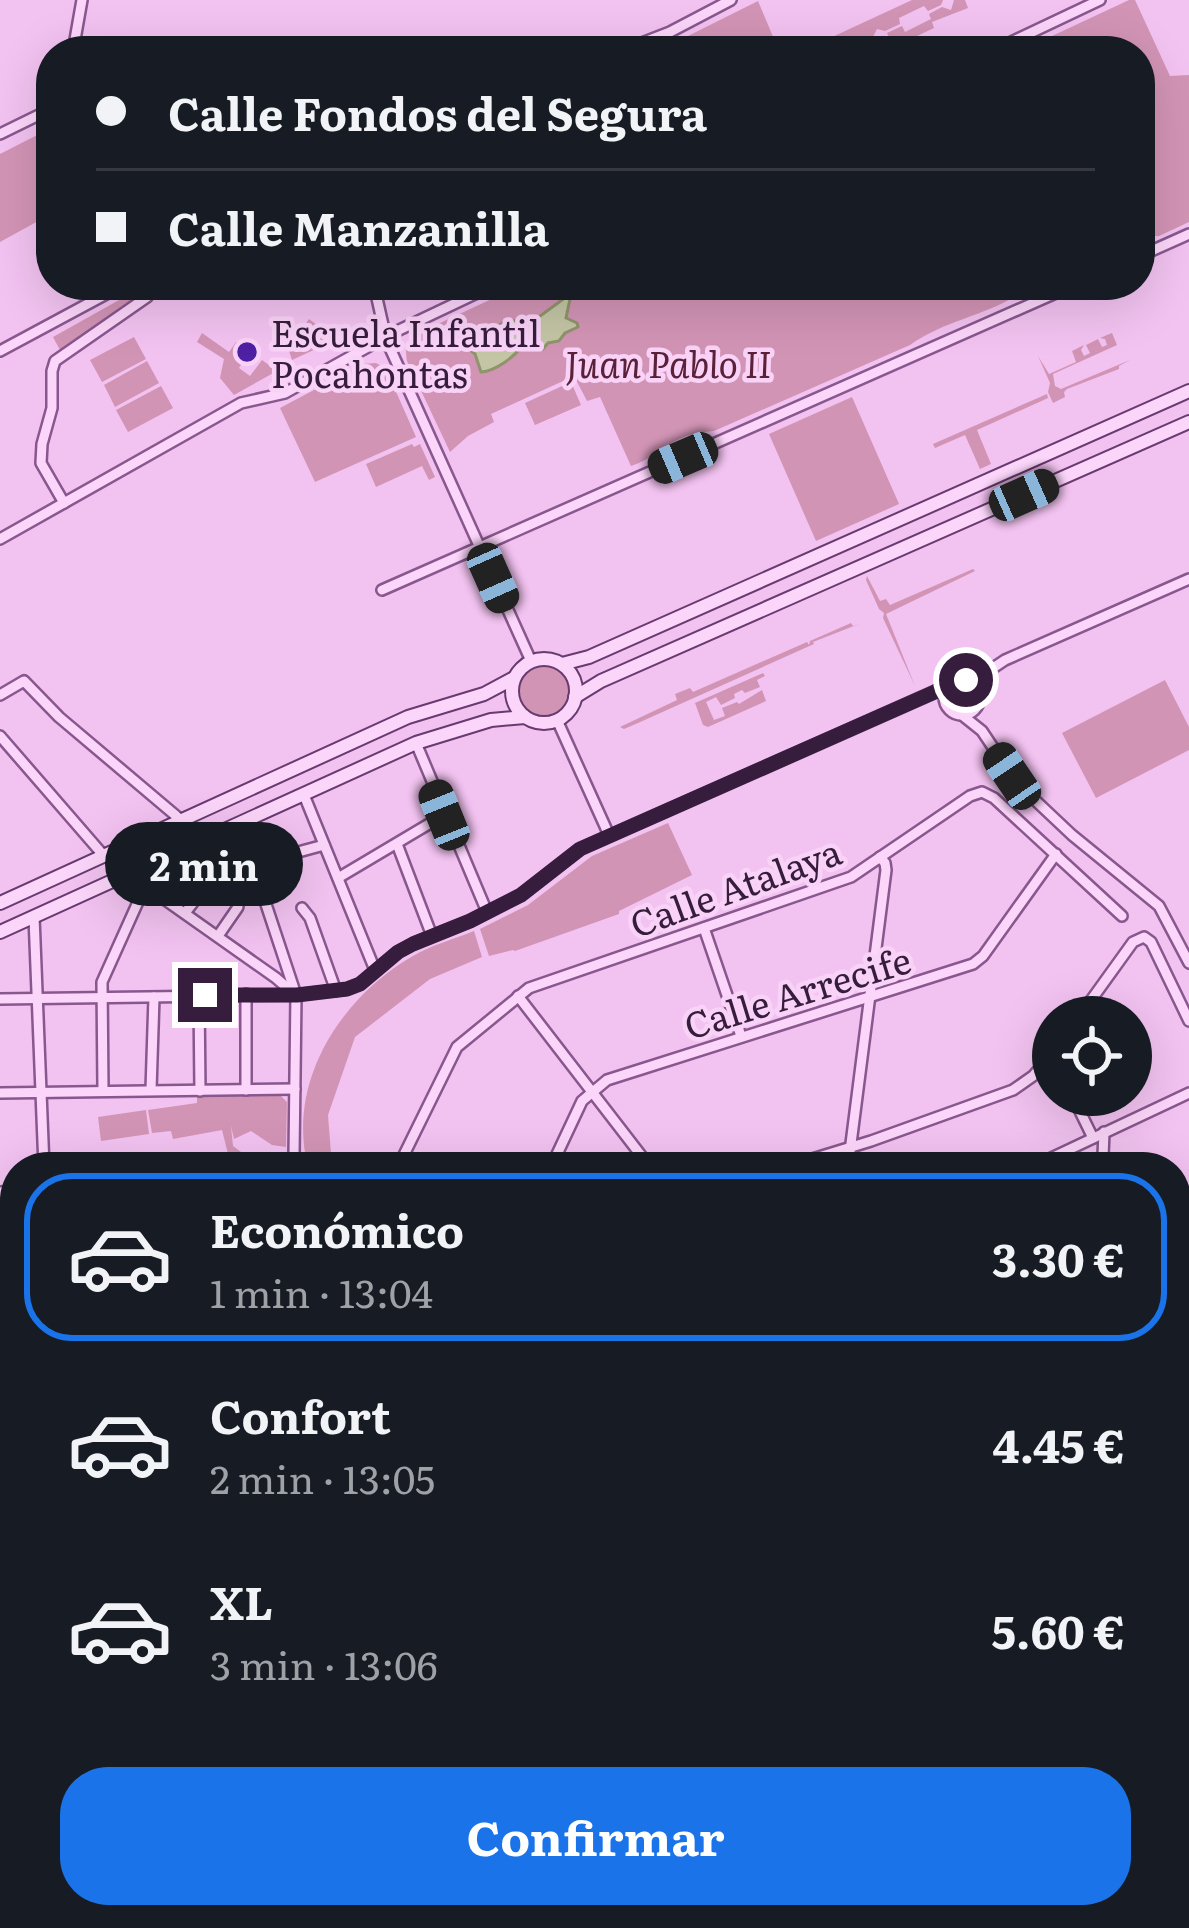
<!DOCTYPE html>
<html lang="es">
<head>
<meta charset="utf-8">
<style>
	body { margin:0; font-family:Literata,serif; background:#242831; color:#f1f3f6; height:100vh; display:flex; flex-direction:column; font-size:45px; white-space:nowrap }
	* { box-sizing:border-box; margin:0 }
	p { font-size:39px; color:#9ea1a6 }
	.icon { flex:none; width:66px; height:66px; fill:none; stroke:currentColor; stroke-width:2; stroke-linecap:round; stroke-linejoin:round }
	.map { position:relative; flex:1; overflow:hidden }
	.side { position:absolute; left:0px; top:1152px; width:1191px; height:777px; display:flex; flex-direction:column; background:#171b24; border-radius:48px 48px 0 0; box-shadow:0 12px 48px #0002 }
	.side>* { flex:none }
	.top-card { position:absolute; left:36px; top:36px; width:1119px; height:264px; border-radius:48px; box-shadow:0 12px 48px #0002; display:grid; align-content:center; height:264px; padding:0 60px; background:#171b24 }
	.fabs { position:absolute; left:1032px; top:996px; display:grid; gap:24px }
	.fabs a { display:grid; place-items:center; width:120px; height:120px; border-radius:50%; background:#171b24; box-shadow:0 12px 48px #0002; font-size:60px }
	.end { position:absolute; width:54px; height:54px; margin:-27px; border:15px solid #371d3d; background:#fff; box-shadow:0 0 0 6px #fff }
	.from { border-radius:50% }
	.bubble { position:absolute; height:84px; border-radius:42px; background:#171b24; box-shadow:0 12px 48px #0002; font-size:39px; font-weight:700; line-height:84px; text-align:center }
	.car { position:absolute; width:36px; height:72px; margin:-36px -18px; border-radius:15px; box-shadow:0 0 9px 3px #0007; background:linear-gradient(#222 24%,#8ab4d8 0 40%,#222 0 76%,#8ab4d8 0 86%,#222 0) }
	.top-card b { display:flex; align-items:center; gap:42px; height:114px; font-size:45px }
	.top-card b+b { border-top:3px solid #363941 }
	.top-card i { width:30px; height:30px; background:#f1f3f6 }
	ul { padding:21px 0 0; list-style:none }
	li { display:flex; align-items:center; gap:36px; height:168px; margin:0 24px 18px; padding:0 36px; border:6px solid transparent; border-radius:48px }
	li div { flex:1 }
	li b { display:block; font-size:45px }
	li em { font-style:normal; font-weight:700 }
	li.active { border-color:#1a73e8 }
	li>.icon { width:108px; height:108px; stroke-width:1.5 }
	.action { display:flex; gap:24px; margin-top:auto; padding:24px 60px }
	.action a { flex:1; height:138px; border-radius:48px; background:#1a73e8; color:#fff; font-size:48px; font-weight:700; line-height:138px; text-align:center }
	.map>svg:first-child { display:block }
	.green { fill:#d294b5 }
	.water { fill:#c3c5a5; stroke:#90946a; stroke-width:3 }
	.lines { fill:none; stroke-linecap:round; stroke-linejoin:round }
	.street-casing { stroke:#88578e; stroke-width:14 }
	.secondary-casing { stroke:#683a70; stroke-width:16 }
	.street { stroke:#fcd6fa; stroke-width:9 }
	.secondary { stroke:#fcd6fa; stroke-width:12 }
	.route { stroke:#371d3d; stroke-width:15 }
	.poi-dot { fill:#4d20a4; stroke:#f9d2f7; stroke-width:4.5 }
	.labels { text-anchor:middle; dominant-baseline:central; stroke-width:9; stroke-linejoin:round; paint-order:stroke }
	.poi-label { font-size:36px; fill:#371d3d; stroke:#f9d2f7; text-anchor:start }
	.park-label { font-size:36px; font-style:italic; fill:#5b2138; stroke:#f9d2f7 }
	.street-label { font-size:36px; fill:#371d3d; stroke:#f9d2f7 }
</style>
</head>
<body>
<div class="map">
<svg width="1189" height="1928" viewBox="0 0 1189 1928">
	<rect width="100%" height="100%" fill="#f2c2f0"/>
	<!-- green -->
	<g class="green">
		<polygon points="912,0 943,0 941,5 928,11 924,6 899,18 900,24 885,31 877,29 873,37 857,44 854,39 828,51 802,51"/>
		<polygon points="954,0 965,0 968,8 932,22 934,28 894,47 887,33 902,26 905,32 931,19 929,14 942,7 951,10"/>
		<polygon points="1129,0 1135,0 1170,76 1189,75 1189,222 1159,236 1140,237 1140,51 1020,51"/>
		<polygon points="758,1 779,51 675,51 672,44"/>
		<polygon points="51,128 51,214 0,242 0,154"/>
		<path d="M522,285h509c-36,30 -84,33 -121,60l-196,86c-46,3 -48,23 -83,35l-31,-69 -13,4 -13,-25 -83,38 3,8 -26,14 -18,16 -43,-91c-2,-10 -1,-16 5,-25z"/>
		<polygon points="137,290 141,295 139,299 60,350 53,337"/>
		<polygon points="280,318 287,322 285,327 302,339 310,329 305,325 309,319 330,335 339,326 340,331 327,342 328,337 318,348 292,360 282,329 275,324"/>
		<polygon points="202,333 229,352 236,342 249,352 239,368 250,376 262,360 277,371 234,395 220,378 224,359 197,342"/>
		<polygon points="1112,333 1117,345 1053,374 1055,386 1061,389 1130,360 1119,366 1119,369 1067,389 1064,392 1065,397 1053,403 1048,392 1050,383 1038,356 1049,374 1076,362 1072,351 1084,345 1081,350 1084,356 1090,353 1086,345 1098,339 1102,347 1107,345 1105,339 1100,338"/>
		<polygon points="134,337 146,359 102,382 90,360"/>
		<polygon points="147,361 159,383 115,407 104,385"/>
		<polygon points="376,363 386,369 416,437 315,482 280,408 363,364"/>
		<polygon points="571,382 581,405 535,425 525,403"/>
		<polygon points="161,386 173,408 128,432 116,410"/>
		<polygon points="1047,394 1048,398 977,430 991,464 980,469 965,435 935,448 933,444"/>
		<polygon points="852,397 899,504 816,541 769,434"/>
		<polygon points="412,444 414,447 420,444 435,477 429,480 422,466 376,487 366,464"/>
		<polygon points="973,569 975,571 886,614 915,686 883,618 884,613 879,609 866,580 867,576 880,601 886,599 890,605"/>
		<polygon points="851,623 853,626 859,624 813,642 814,644 638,723 624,729 620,727 677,700 675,694 690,688 693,692 807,642 809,645 810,641"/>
		<circle cx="544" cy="690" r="25"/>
		<polygon points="763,673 765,676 757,680 760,687 745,693 742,690 734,694 735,698 721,705 716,697 706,702 714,720 725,716 722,708 737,702 739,704 762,690 766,701 708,727 703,725 695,703"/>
		<polygon points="1165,680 1189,727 1189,750 1096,798 1062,733"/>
		<polygon points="668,823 692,875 619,911 619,914 515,951 513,950 489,956 480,929 528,905 592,856"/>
		<path d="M474,931l8,26 -52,22 -75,58 -27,78 4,52h-24c-22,-85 33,-170 105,-211 19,-11 41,-17 61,-25z"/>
		<polygon points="280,1095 287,1102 286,1147 272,1145 251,1131 234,1139 231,1126 233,1146 249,1158 230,1162 222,1130 173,1139 171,1131 152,1133 148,1110 197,1103 197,1096"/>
		<polygon points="146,1110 149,1134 101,1141 98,1117"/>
		<polygon points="15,1487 15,1564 0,1566 0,1489"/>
	</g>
	<!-- water -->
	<path class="water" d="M566,297l4,2 -4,19 11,5 1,4 -13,6 -6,8 -11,2 -5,6 -9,-5 -12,2c-8,11 -26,25 -41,26l-6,-18 -9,-7 2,-8 19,-6 20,-13 25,2z"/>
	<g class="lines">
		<!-- street casing -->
		<g class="street-casing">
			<g id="street">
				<polyline points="73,51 82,0"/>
				<polyline points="621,51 670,32 731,0"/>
				<polyline points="992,51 1100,0"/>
				<polyline points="0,134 51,109"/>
				<polyline points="1140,256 1189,234"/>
				<polyline points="374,285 383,325"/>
				<polyline points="397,331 494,285"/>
				<polyline points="390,348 531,661"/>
				<polyline points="0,351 123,285"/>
				<polyline points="64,503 41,463 42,444 52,408 52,371 55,361 147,297 155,285"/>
				<polyline points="0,539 241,403 285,393 375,343"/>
				<polyline points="382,590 1074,285"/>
				<circle cx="962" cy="697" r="18"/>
				<polyline points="966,680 990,670 1005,660 1189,579"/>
				<polyline points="0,695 24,681 59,717 181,820"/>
				<polyline points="962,715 982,731 1012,776 1037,802 1072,835 1159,906 1189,963"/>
				<polyline points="557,720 609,835"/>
				<polyline points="0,736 104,856"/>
				<polyline points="416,743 487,912"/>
				<polyline points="304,795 375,970"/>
				<polyline points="397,844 432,936"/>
				<polyline points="253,865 296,995 294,1155 296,1167"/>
				<polyline points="338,878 444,815"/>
				<polyline points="147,887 276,978 292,992"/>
				<polyline points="302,908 310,918 336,991"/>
				<polyline points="185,913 212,878 221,873 324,845"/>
				<polyline points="34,917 44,1167"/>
				<polyline points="704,928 741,1036"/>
				<polyline points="218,936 238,907"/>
				<polyline points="246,994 246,1090"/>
				<polyline points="199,996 200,1091"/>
				<polyline points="518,996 650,1167"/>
				<polyline points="0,999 296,995 347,989 360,984 398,952 414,943 470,921 521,895 580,849 949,685"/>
				<polyline points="1079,1017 1133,942 1144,937 1151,942 1189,1021"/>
				<polyline points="103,1090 102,982 156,862"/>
				<polyline points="151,1090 154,997"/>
				<polyline points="0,1093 295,1089"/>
				<polyline points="1072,1095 1093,1138"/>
				<polyline points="1104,1132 1103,1156 1109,1167"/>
				<polyline points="398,1167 457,1047 529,988 851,877 970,796 982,792 994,798 1122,916"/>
				<polyline points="551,1167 582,1101 607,1080 973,964 983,956 1056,854"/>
				<polyline points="786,1167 871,1141 1013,1090 1033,1076 1053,1053"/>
				<polyline points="848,1167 886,870 885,863 880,857"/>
				<polyline points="1032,1167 1189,1093"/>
				<polyline points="0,1192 15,1191"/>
				<polyline points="0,1275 15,1273"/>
				<polyline points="0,1341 15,1339"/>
				<polyline points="1176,1341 1189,1459"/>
				<polyline points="0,1470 15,1468"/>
				<polyline points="1176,1492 1189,1487"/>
				<polyline points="1188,1576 1189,1576"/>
				<polyline points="0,1601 15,1597"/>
				<polyline points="0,1609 15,1604"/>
				<polyline points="1176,1631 1189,1628"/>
				<polyline points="1176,1717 1189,1754"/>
			</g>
		</g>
		<!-- secondary casing -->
		<g class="secondary-casing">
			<g id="secondary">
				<circle cx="544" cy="691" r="32"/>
				<polyline points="562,664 589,657 1189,391"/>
				<polyline points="575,697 601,681 1189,422"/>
				<polyline points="0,903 408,717 484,694 514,678"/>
				<polyline points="0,932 416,743 491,720 525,717"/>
				<polyline points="1176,1512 1189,1510"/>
				<polyline points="0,1656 15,1652"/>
			</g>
		</g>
		<!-- street -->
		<use href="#street" class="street"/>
		<!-- secondary -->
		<use href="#secondary" class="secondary"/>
	</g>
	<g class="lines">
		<!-- route -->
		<polyline class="route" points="205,995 297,995 347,989 360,984 398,952 413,944 470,921 521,895 580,849 935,692 953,681 966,680"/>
	</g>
	<!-- markers -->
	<circle class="poi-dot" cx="247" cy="352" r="12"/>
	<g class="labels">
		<!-- poi labels -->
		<g class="poi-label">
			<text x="271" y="331">Escuela Infantil<tspan x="271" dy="41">Pocahontas</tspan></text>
		</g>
		<!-- park labels -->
		<g class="park-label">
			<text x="668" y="362">Juan Pablo II</text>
		</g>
		<!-- street labels -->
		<g class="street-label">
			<text transform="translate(735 886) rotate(-20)">Calle Atalaya</text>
			<text transform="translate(797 991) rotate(-17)">Calle Arrecife</text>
		</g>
	</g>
</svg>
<div class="fabs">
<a><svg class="icon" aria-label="locate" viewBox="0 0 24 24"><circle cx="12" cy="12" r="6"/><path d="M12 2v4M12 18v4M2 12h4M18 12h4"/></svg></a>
</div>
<i class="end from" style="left:966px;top:680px"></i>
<i class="end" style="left:205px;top:995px"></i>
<div class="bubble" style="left:105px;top:822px;width:198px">2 min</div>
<i class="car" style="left:683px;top:458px;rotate:247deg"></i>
<i class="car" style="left:1024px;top:495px;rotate:66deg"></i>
<i class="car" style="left:493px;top:578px;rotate:156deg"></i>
<i class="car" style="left:1012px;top:776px;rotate:326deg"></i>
<i class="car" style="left:444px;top:815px;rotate:338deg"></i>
<div class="top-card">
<b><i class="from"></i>Calle Fondos del Segura</b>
<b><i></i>Calle Manzanilla</b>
</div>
<section class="side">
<ul>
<li class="active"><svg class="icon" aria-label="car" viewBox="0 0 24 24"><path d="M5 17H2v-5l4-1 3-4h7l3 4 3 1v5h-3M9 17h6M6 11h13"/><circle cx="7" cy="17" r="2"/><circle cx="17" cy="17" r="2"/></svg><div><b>Económico</b><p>1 min · 13:04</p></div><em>3.30 €</em></li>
<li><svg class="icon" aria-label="car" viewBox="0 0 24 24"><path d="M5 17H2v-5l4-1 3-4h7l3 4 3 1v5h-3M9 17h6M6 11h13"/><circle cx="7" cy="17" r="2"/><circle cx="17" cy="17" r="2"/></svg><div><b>Confort</b><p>2 min · 13:05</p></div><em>4.45 €</em></li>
<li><svg class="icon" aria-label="car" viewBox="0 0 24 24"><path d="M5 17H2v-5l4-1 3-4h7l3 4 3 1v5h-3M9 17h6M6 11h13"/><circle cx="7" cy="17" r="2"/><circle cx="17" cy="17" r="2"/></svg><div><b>XL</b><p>3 min · 13:06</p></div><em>5.60 €</em></li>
</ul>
<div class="action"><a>Confirmar</a></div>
</section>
</div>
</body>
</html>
